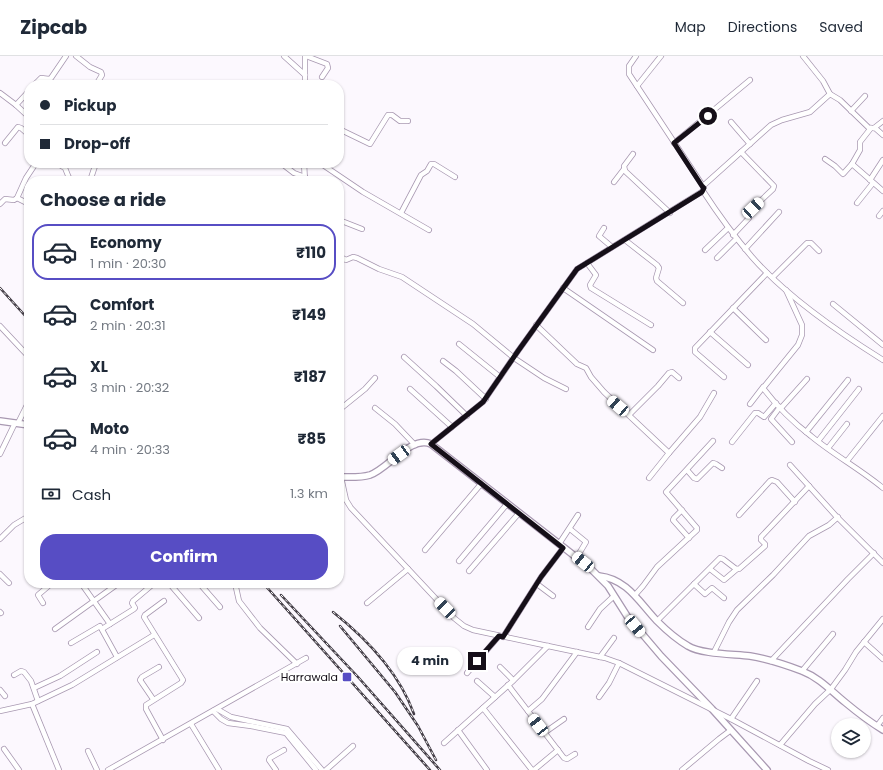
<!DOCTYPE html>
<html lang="en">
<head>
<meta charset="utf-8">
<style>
	body { margin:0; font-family:Poppins,sans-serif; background:#f6f6f7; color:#1f2937; height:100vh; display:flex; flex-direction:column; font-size:15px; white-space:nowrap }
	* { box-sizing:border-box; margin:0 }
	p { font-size:13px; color:#747a83 }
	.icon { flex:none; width:22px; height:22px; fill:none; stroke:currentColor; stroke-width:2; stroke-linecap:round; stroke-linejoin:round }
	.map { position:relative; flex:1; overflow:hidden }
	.details { position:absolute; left:24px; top:120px; width:320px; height:412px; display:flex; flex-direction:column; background:#fff; border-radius:16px; box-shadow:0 1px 3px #0004 }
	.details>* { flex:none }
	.top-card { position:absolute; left:24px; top:24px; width:320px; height:88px; border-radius:16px; box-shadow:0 1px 3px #0004; display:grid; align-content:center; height:88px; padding:0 16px; background:#fff }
	.fabs { position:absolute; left:831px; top:662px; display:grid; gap:8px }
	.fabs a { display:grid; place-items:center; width:40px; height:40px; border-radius:50%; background:#fff; box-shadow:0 1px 3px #0004; font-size:20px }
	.end { position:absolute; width:18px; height:18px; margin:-9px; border:5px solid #150f18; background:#fff; box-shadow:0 0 0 2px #fff }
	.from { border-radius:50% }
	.bubble { position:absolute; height:28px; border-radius:14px; background:#fff; box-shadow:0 1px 3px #0004; font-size:13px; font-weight:700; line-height:28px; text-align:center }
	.car { position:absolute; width:12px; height:24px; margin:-12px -6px; border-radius:5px; box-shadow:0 0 3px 1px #0007; background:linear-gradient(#fff 24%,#345 0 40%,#fff 0 76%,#345 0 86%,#fff 0) }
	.top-card b { display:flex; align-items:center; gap:14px; height:38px; font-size:15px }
	.top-card b+b { border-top:1px solid #e0e1e3 }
	.top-card i { width:10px; height:10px; background:#1f2937 }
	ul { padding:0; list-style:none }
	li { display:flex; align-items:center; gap:12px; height:56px; margin:0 8px 6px; padding:0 8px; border:2px solid transparent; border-radius:16px }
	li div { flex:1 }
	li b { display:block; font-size:15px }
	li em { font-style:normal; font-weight:700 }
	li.on { border-color:#574dc4 }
	li>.icon { width:36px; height:36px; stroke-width:1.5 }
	h2 { padding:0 16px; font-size:18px; line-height:48px }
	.pay { display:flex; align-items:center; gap:10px; height:44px; padding:0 16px; font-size:15px }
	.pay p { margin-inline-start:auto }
	.cta { display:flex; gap:8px; margin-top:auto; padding:8px 16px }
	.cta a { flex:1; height:46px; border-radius:16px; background:#574dc4; color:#fff; font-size:16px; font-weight:700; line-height:46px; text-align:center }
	header { display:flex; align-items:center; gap:24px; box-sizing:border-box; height:56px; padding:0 20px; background:#fff; border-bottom:1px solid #e0e1e3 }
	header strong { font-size:19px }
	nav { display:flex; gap:22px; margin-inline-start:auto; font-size:14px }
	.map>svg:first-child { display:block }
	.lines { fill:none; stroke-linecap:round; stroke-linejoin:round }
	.minor-casing { stroke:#a898b1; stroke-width:6 }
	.tertiary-casing { stroke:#a898b1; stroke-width:8 }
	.minor { stroke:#fff; stroke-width:4.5 }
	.tertiary { stroke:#fff; stroke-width:5.5 }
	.rail-casing { stroke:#433d46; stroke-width:2.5 }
	.rail { stroke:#fff; stroke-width:1; stroke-dasharray:3; stroke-linecap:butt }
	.route { stroke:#150f18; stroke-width:5 }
	.poi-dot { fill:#574dc4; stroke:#fff; stroke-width:1.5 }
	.labels { text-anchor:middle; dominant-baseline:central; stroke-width:4; stroke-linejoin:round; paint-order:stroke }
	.poi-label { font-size:11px; fill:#150f18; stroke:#fff; text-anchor:end }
</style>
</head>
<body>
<header>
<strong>Zipcab</strong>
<nav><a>Map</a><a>Directions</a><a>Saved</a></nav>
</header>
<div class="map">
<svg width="883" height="714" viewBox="0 0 883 714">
	<rect width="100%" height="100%" fill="#fcf8fe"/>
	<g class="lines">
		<!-- minor casing -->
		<g class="minor-casing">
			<g id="minor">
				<polyline points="76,0 90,11 101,16 102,19 96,29"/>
				<polyline points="284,0 305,19"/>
				<polyline points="306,0 327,8 328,12 322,21"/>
				<polyline points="803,0 823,25 830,38"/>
				<polyline points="34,29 41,22 49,23 51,22 66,0"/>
				<polyline points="305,29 305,0"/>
				<polyline points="637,30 661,0"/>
				<polyline points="0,37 16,49 29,61"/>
				<polyline points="16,49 29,35"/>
				<polyline points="851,55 865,40"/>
				<polyline points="731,66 750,88"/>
				<polyline points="871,72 860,86 860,94 852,108 883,135"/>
				<polyline points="874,72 883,65"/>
				<polyline points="339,73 370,88 388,59 392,59 400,65 408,65"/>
				<polyline points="5,87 18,71 21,72 29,79"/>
				<polyline points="674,87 750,24"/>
				<polyline points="741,96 774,130 773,133 753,152"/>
				<polyline points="633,98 624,110 625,115 670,157"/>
				<polyline points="825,103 835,110 843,118 852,108"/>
				<polyline points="56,107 65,112 69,122 78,125"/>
				<polyline points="281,107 294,117 305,121"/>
				<polyline points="304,107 305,125"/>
				<polyline points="320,107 363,136 429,174"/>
				<polyline points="870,124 883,104"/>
				<polyline points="90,125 96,107"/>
				<polyline points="614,126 624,113"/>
				<polyline points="703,130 771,69 782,64 810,56 830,38 840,44 869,72 875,72 883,79"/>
				<path d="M703,135c15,23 31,45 49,66 35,40 86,75 131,103"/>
				<polyline points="17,142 29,148"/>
				<polyline points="857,147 873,127"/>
				<polyline points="0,148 5,143 14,144 17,142 26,122 36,107"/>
				<polyline points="401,157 421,119 427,115 431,108 434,108 455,121"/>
				<polyline points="879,160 883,155"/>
				<polyline points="339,164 362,173"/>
				<polyline points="604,172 599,180 612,191"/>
				<polyline points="733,179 749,162"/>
				<polyline points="625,184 657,209 659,212 656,222 657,225 683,247"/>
				<polyline points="745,193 779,156"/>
				<polyline points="705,194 728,172"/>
				<polyline points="339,200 346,204 353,201 357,202 379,213 402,221 473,268 514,302 544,322 566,333"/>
				<polyline points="717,202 736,183"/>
				<polyline points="587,207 596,219 590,229 591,232 651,269"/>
				<polyline points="773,221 807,187 811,187 819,195"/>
				<polyline points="563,232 653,294"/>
				<path d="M786,234l16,35v10l-4,10 -35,43c13,17 31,35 48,48 23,19 49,33 72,52"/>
				<polyline points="833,248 883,289"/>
				<polyline points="733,252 766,284"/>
				<polyline points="536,269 577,308 586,312 591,321 604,336 669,397 700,361 714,337"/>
				<polyline points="0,270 29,301"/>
				<polyline points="710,276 748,309"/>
				<polyline points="459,288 500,321"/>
				<polyline points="404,301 436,330 467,360"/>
				<polyline points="443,305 456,315 486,343"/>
				<polyline points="724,321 695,296 695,292 767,217"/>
				<polyline points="410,333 452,371"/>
				<polyline points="750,348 763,331"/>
				<polyline points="780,351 771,363 792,386"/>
				<polyline points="375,352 395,368 415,389"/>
				<polyline points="781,352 807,323"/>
				<polyline points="339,354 365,333 375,322"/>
				<polyline points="629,359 658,330 669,317 672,316 679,322"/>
				<polyline points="18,367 29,345"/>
				<polyline points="806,376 848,324"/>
				<polyline points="818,385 859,333"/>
				<polyline points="732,386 755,357 758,357 764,361 776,347"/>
				<polyline points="431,388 483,346 518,295 577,213 703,135 703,130 629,18 629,10 636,0"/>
				<polyline points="828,392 847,368"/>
				<polyline points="339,393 341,421 346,444 351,452 454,562 464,570 473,574 548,590 605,602 619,607 731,663 809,705 828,714"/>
				<polyline points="0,398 15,367"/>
				<polyline points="847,405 883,360"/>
				<polyline points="790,409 836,460 883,507"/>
				<polyline points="687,414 694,422 697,423 713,407 716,408 722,412"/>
				<polyline points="649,422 669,397"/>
				<polyline points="682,454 674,462 673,464 689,482"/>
				<polyline points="739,459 770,425 772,424 777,426 795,446"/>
				<polyline points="570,473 586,486 577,501"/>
				<polyline points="0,483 14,469 29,460"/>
				<polyline points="559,488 578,459"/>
				<polyline points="425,494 481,428"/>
				<polyline points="459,505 507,448"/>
				<polyline points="710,513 724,524 737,513"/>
				<polyline points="469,515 519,457"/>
				<polyline points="0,518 9,527"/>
				<polyline points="81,527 110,568"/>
				<polyline points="169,527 199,562"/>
				<polyline points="199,527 220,551"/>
				<polyline points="235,527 239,545 260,572 297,608"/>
				<polyline points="537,528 553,540"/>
				<polyline points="694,528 705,538 712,532 724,542"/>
				<polyline points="635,539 643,530 657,511 697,474 697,472 666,436 713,385"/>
				<polyline points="43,547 38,539 52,527"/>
				<polyline points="367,547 408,513"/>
				<polyline points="0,556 1,557"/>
				<polyline points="657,565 720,502 723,503 736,513 739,513 765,490 765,488 761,484 761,481 809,430"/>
				<polyline points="588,571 600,553 614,540"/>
				<polyline points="55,573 119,527"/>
				<polyline points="102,573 134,553 135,552 132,547 133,545 152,529"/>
				<polyline points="503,581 541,521 563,492"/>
				<polyline points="864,586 883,603"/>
				<polyline points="71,587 100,570 117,601"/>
				<polyline points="714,596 729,566 737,554 773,519 809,480 829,469 838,461"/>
				<polyline points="600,601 614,582"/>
				<polyline points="771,605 848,523 874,497"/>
				<polyline points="500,611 513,624"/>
				<polyline points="802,615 833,578"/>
				<polyline points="467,617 499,580"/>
				<polyline points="14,619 21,615 24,616 31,625 38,645"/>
				<polyline points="477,625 495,641"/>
				<polyline points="508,629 564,702 567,703 575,698"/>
				<polyline points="34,632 60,620 97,596"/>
				<polyline points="0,634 5,640"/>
				<polyline points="599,641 609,627 619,607"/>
				<polyline points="153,643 140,624 142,621 159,611"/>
				<polyline points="32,648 59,714"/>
				<polyline points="483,652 532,714"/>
				<polyline points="217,653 231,661 287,673 322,714"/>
				<polyline points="0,655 32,648 72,629 154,579"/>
				<polyline points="213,655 221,663 228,667 251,670 286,677 316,714"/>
				<polyline points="528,655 542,643 577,596"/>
				<polyline points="731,663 757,625"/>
				<polyline points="191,668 219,714"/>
				<polyline points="877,670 883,662"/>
				<polyline points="458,674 487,714"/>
				<polyline points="544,677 564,663"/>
				<polyline points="163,684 146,653 146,649 181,627 183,624 144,561 145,559 164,545"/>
				<polyline points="444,687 514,624 548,590"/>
				<polyline points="780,689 815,648 831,633 845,614 856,596 883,563"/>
				<polyline points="4,693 19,714"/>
				<polyline points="88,695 97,714"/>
				<polyline points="108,714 306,602"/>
				<polyline points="276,714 269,704 270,702 284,694"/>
				<polyline points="326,714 353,690"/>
				<polyline points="534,714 558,694"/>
				<polyline points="682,714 719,683 731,674"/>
			</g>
		</g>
		<!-- tertiary casing -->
		<g class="tertiary-casing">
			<g id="tertiary">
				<polyline points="0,365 29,369"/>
				<path d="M339,421c10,0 21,1 31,-2 18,-6 41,-40 61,-31l159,124 18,18 19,30 34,40 51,53 55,61"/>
				<path d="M599,520c28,3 40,26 58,45 9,9 19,18 31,25 13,8 45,8 62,10 18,3 36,9 52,15 18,7 29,20 44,32 12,10 24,19 37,27"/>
			</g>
		</g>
		<!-- minor -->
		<use href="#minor" class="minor"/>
		<!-- tertiary -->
		<use href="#tertiary" class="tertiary"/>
		<!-- rail casing -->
		<g class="rail-casing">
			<g id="rail">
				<polyline points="0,232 29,264"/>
				<polyline points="263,527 430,714"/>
				<polyline points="281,539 358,621 440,714"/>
				<path d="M333,556c34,27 66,60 81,102"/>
				<polyline points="340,570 395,636 418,670 436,704"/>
			</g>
		</g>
		<!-- rail -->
		<use href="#rail" class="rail"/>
	</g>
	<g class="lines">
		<!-- route -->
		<polyline class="route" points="477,605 499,580 503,581 541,521 563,492 431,388 483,346 518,295 577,213 702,136 704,132 702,130 674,87 708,60"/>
	</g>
	<!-- markers -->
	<rect class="poi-dot" x="342" y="616" width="10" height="10" rx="2"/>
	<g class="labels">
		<!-- poi labels -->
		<g class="poi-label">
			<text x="338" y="621">Harrawala</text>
		</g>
	</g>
</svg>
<div class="fabs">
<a><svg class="icon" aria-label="layers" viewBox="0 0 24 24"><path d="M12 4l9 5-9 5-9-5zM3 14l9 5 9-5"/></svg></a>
</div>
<i class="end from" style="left:708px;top:60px"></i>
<i class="end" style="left:477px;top:605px"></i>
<div class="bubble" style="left:397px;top:591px;width:66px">4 min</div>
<i class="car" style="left:753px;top:152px;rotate:47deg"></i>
<i class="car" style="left:618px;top:350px;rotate:311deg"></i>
<i class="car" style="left:399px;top:399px;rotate:234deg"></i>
<i class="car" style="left:583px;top:506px;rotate:309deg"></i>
<i class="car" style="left:445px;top:552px;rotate:316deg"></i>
<i class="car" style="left:635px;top:570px;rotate:140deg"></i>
<i class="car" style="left:538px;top:669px;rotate:322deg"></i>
<div class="top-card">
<b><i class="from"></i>Pickup</b>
<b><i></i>Drop-off</b>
</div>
<section class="details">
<h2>Choose a ride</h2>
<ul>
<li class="on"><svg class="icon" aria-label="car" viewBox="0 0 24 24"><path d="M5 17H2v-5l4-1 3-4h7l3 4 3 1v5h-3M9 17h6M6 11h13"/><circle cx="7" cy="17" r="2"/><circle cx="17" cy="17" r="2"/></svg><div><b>Economy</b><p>1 min · 20:30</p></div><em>₹110</em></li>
<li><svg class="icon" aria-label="car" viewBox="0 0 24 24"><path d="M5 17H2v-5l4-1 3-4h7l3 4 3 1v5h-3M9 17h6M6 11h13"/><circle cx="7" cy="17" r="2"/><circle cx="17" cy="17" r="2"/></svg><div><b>Comfort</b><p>2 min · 20:31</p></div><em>₹149</em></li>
<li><svg class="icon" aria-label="car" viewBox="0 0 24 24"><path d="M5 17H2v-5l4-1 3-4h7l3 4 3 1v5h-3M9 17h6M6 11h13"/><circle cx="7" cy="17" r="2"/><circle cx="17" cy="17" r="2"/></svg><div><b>XL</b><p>3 min · 20:32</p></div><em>₹187</em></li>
<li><svg class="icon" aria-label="car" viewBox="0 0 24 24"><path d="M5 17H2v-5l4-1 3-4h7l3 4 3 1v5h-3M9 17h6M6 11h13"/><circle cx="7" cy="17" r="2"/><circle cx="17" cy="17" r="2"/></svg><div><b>Moto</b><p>4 min · 20:33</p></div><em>₹85</em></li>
</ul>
<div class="pay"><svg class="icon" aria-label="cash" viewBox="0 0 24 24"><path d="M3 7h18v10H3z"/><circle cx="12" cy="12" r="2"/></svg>Cash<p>1.3 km</p></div>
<div class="cta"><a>Confirm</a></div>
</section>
</div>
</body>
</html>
